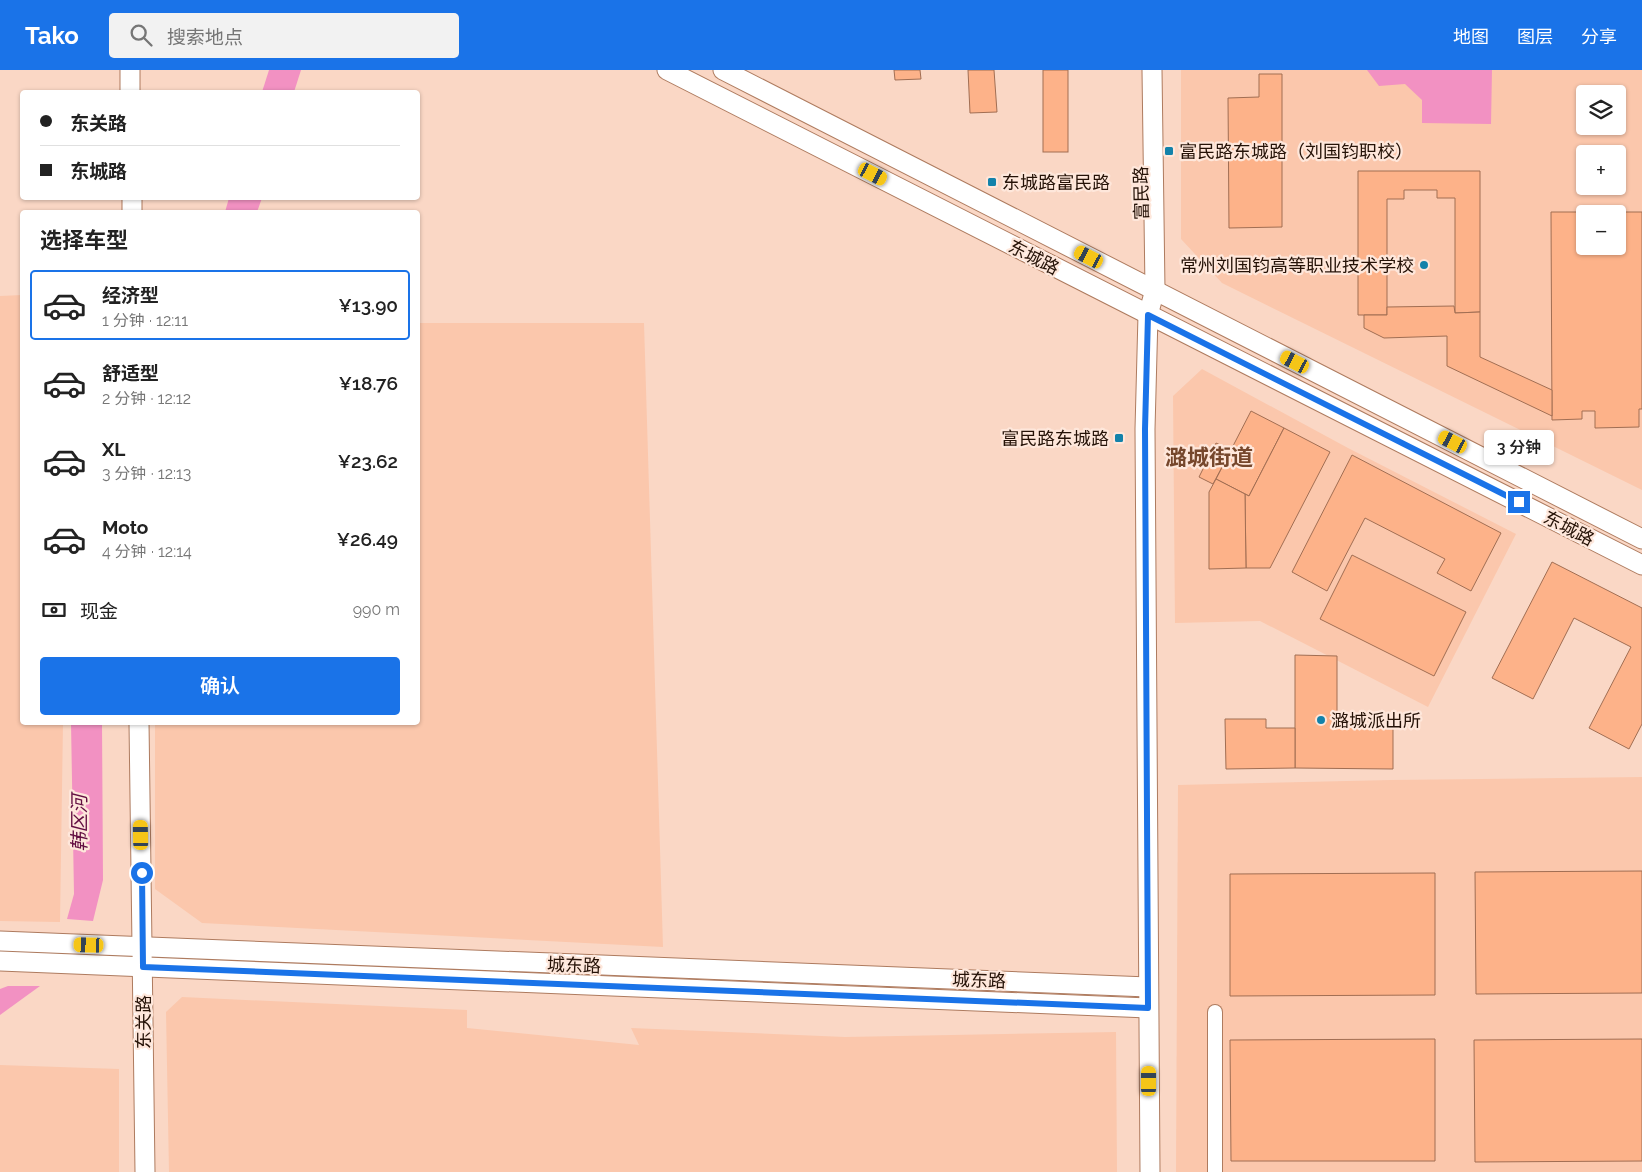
<!DOCTYPE html>
<html lang="zh">
<head>
<meta charset="utf-8">
<style>
	body { margin:0; font-family:Raleway,"Noto Sans SC",sans-serif; background:#f2f2f2; color:#222; height:100vh; display:flex; flex-direction:column; font-size:19px; white-space:nowrap }
	* { box-sizing:border-box; margin:0 }
	p { font-size:16px; color:#767676 }
	.icon { flex:none; width:28px; height:28px; fill:none; stroke:currentColor; stroke-width:2; stroke-linecap:round; stroke-linejoin:round }
	.map { position:relative; flex:1; overflow:hidden }
	.details { position:absolute; left:20px; top:140px; width:400px; height:515px; display:flex; flex-direction:column; background:#fff; border-radius:5px; box-shadow:0 1px 4px #0004 }
	.details>* { flex:none }
	.banner { position:absolute; left:20px; top:20px; width:400px; height:110px; border-radius:5px; box-shadow:0 1px 4px #0004; display:grid; align-content:center; height:110px; padding:0 20px; background:#fff }
	.fabs { position:absolute; left:1576px; top:15px; display:grid; gap:10px }
	.fabs a { display:grid; place-items:center; width:50px; height:50px; border-radius:5px; background:#fff; box-shadow:0 1px 4px #0004; font-size:25px }
	.end { position:absolute; width:22px; height:22px; margin:-11px; border:6px solid #1a73e8; background:#fff; box-shadow:0 0 0 2px #fff }
	.from { border-radius:50% }
	.bubble { position:absolute; height:35px; border-radius:5px; background:#fff; box-shadow:0 1px 4px #0004; font-size:16px; font-weight:600; line-height:35px; text-align:center }
	.car { position:absolute; width:15px; height:30px; margin:-15px -8px; border-radius:6px; box-shadow:0 0 4px 1px #0007; background:linear-gradient(#f5c518 24%,#345 0 40%,#f5c518 0 76%,#345 0 86%,#f5c518 0) }
	.banner b { display:flex; align-items:center; gap:18px; height:48px; font-size:19px }
	.banner b+b { border-top:1px solid #e0e0e0 }
	.banner i { width:12px; height:12px; background:#222 }
	ul { padding:0; list-style:none }
	li { display:flex; align-items:center; gap:15px; height:70px; margin:0 10px 8px; padding:0 10px; border:2px solid transparent; border-radius:5px }
	li div { flex:1 }
	li b { display:block; font-size:19px }
	li em { font-style:normal; font-weight:600 }
	li.on { border-color:#1a73e8 }
	li>.icon { width:45px; height:45px; stroke-width:1.5 }
	h2 { padding:0 20px; font-size:22px; line-height:60px }
	.pay { display:flex; align-items:center; gap:12px; height:55px; padding:0 20px; font-size:19px }
	.pay p { margin-inline-start:auto }
	.primary-button { display:flex; gap:10px; margin-top:auto; padding:10px 20px }
	.primary-button a { flex:1; height:58px; border-radius:5px; background:#1a73e8; color:#fff; font-size:20px; font-weight:600; line-height:58px; text-align:center }
	header { display:flex; align-items:center; gap:30px; box-sizing:border-box; height:70px; padding:0 25px; background:#1a73e8; color:#fff }
	header strong { font-size:24px }
	nav { display:flex; gap:28px; margin-inline-start:auto; font-size:18px }
	.search { width:350px; height:45px; background:#f2f2f2; display:flex; align-items:center; gap:12px; box-sizing:border-box; padding:0 18px; border-radius:5px; color:#767676; font-size:19px }
	.map>svg:first-child { display:block }
	.built { fill:#fbc7ac; fill-rule:evenodd }
	.water { fill:#f291c2 }
	.building { fill:#fdb289; stroke:#a16e53; fill-rule:evenodd }
	.lines { fill:none; stroke-linecap:round; stroke-linejoin:round }
	.street-casing { stroke:#ae7b5f; stroke-width:16 }
	.secondary-casing { stroke:#ae7b5f; stroke-width:21 }
	.street { stroke:#fff; stroke-width:14 }
	.secondary { stroke:#fff; stroke-width:19 }
	.route { stroke:#1a73e8; stroke-width:6 }
	.poi-dot { fill:#1382aa; stroke:#fee7db; stroke-width:2 }
	.labels { text-anchor:middle; dominant-baseline:central; stroke-width:4.5; stroke-linejoin:round; paint-order:stroke }
	.poi-label { font-size:18px; fill:#251207; stroke:#fee7db; text-anchor:start }
	.street-label { font-size:18px; fill:#251207; stroke:#fee7db }
	.water-label { font-size:19px; font-style:italic; fill:#630e42; stroke:#fee7db }
	.district-label { font-size:22px; font-weight:bold; fill:#76472c; stroke:#fee7db }
</style>
</head>
<body>
<header>
<strong>Tako</strong>
<div class="search"><svg class="icon" aria-label="search" viewBox="0 0 24 24"><circle cx="10" cy="10" r="6"/><path d="M15 15l6 6"/></svg>搜索地点</div>
<nav><a>地图</a><a>图层</a><a>分享</a></nav>
</header>
<div class="map">
<svg width="1642" height="1102" viewBox="0 0 1642 1102">
	<rect width="100%" height="100%" fill="#fad7c5"/>
	<!-- built -->
	<g class="built">
		<path d="M1181,0h461v420l-420,-207 -41,-44zM1585,24h33v32h-33zM1585,84h33v32h-33zM1585,144h33v32h-33z"/>
		<polygon points="22,225 22,652 63,653 60,852 0,851 0,226"/>
		<polygon points="418,253 644,253 663,877 202,853 155,819 155,653 418,652"/>
		<polygon points="1202,299 1348,378 1516,464 1428,637 1260,551 1175,553 1173,326"/>
		<polygon points="1642,707 1642,1102 1176,1102 1178,715 1391,710"/>
		<polygon points="182,927 467,940 467,958 639,975 631,958 845,967 1116,962 1117,1102 169,1102 166,942"/>
		<polygon points="0,995 119,999 119,1102 0,1102"/>
	</g>
	<!-- water -->
	<g class="water">
		<polygon points="269,0 301,0 294,22 262,22"/>
		<polygon points="1367,0 1492,0 1491,54 1422,53 1422,30 1405,14 1379,16"/>
		<polygon points="229,128 262,128 257,142 225,142"/>
		<polygon points="71,653 102,653 103,810 93,851 67,849 74,824"/>
		<polygon points="8,916 40,916 0,945 0,919"/>
	</g>
	<!-- building -->
	<g class="building">
		<polygon points="894,0 920,0 921,9 895,10"/>
		<polygon points="968,0 994,0 997,42 970,43"/>
		<rect x="1043" y="0" width="25" height="82"/>
		<polygon points="1259,4 1282,4 1282,157 1229,158 1228,28 1259,27"/>
		<polygon points="1358,101 1480,101 1480,242 1455,243 1455,128 1437,128 1437,120 1404,120 1404,129 1387,129 1387,245 1358,245"/>
		<path d="M1551,142h91v197h-3v18l-44,1v-17h-13v8l-30,1zM1585,144h33v32h-33z"/>
		<polygon points="1454,236 1455,243 1480,242 1480,287 1552,320 1552,346 1447,296 1447,266 1384,268 1364,258 1364,245 1387,245 1387,237"/>
		<polygon points="1251,341 1284,358 1249,426 1216,409"/>
		<polygon points="1284,358 1330,382 1270,498 1246,498 1245,424 1249,426"/>
		<polygon points="1216,373 1231,380 1213,414 1199,407"/>
		<polygon points="1352,385 1501,463 1471,521 1437,503 1445,489 1365,448 1327,521 1292,502"/>
		<polygon points="1216,409 1245,424 1246,498 1209,499 1209,422"/>
		<polygon points="1352,485 1466,542 1434,606 1320,549"/>
		<polygon points="1552,492 1642,538 1642,654 1629,679 1589,658 1631,577 1574,548 1533,629 1492,608"/>
		<polygon points="1295,585 1337,586 1337,656 1393,656 1393,699 1295,698"/>
		<polygon points="1225,649 1266,649 1266,658 1295,658 1295,698 1226,699"/>
		<polygon points="1642,801 1642,923 1476,924 1475,802"/>
		<polygon points="1435,803 1435,925 1230,926 1230,804"/>
		<polygon points="1435,969 1435,1091 1231,1091 1230,970"/>
		<polygon points="1642,969 1642,1091 1475,1092 1474,970"/>
	</g>
	<g class="lines">
		<!-- street casing -->
		<g class="street-casing">
			<polyline id="street" points="1215,942 1215,1102"/>
		</g>
		<!-- secondary casing -->
		<g class="secondary-casing">
			<g id="secondary">
				<polyline points="130,0 130,22"/>
				<polyline points="667,0 1642,495"/>
				<polyline points="723,0 1642,469"/>
				<polyline points="132,128 132,142"/>
				<polyline points="139,652 145,1102"/>
				<polyline points="0,871 1148,917"/>
				<polyline points="0,891 1148,938"/>
				<polyline points="1150,1102 1145,359 1148,245 1155,220 1152,0"/>
			</g>
		</g>
		<!-- street -->
		<use href="#street" class="street"/>
		<!-- secondary -->
		<use href="#secondary" class="secondary"/>
	</g>
	<g class="lines">
		<!-- route -->
		<polyline class="route" points="142,803 143,897 1148,938 1145,359 1148,245 1519,432"/>
	</g>
	<!-- markers -->
	<g class="poi-dot">
		<rect x="1164" y="76" width="10" height="10" rx="2.5"/>
		<rect x="987" y="107" width="10" height="10" rx="2.5"/>
		<circle cx="1424" cy="195" r="5"/>
		<rect x="1114" y="363" width="10" height="10" rx="2.5"/>
		<circle cx="1321" cy="650" r="5"/>
	</g>
	<g class="labels">
		<!-- poi labels -->
		<g class="poi-label">
			<text x="1179" y="81">富民路东城路（刘国钧职校）</text>
			<text x="1002" y="112">东城路富民路</text>
			<text x="1414" y="195" text-anchor="end">常州刘国钧高等职业技术学校</text>
			<text x="1109" y="368" text-anchor="end">富民路东城路</text>
			<text x="1331" y="650">潞城派出所</text>
		</g>
		<!-- street labels -->
		<g class="street-label">
			<text transform="translate(1141 123) rotate(-91)">富民路</text>
			<text transform="translate(1034 187) rotate(27)">东城路</text>
			<text transform="translate(1569 458) rotate(27)">东城路</text>
			<text transform="translate(574 895) rotate(2)">城东路</text>
			<text transform="translate(979 910) rotate(2)">城东路</text>
			<text transform="translate(143 952) rotate(-90)">东关路</text>
		</g>
		<!-- water labels -->
		<g class="water-label">
			<text transform="translate(79 753) rotate(-90)">韩区河</text>
		</g>
		<!-- district labels -->
		<g class="district-label">
			<text x="1209" y="387">潞城街道</text>
		</g>
	</g>
</svg>
<div class="fabs">
<a><svg class="icon" aria-label="layers" viewBox="0 0 24 24"><path d="M12 4l9 5-9 5-9-5zM3 14l9 5 9-5"/></svg></a>
<a>+</a>
<a>−</a>
</div>
<i class="end from" style="left:142px;top:803px"></i>
<i class="end" style="left:1519px;top:432px"></i>
<div class="bubble" style="left:1484px;top:360px;width:70px">3 分钟</div>
<i class="car" style="left:873px;top:104px;rotate:117deg"></i>
<i class="car" style="left:1089px;top:187px;rotate:297deg"></i>
<i class="car" style="left:1295px;top:292px;rotate:297deg"></i>
<i class="car" style="left:1453px;top:372px;rotate:297deg"></i>
<i class="car" style="left:141px;top:765px;rotate:359deg"></i>
<i class="car" style="left:89px;top:875px;rotate:272deg"></i>
<i class="car" style="left:1149px;top:1011px;rotate:0deg"></i>
<div class="banner">
<b><i class="from"></i>东关路</b>
<b><i></i>东城路</b>
</div>
<section class="details">
<h2>选择车型</h2>
<ul>
<li class="on"><svg class="icon" aria-label="car" viewBox="0 0 24 24"><path d="M5 17H2v-5l4-1 3-4h7l3 4 3 1v5h-3M9 17h6M6 11h13"/><circle cx="7" cy="17" r="2"/><circle cx="17" cy="17" r="2"/></svg><div><b>经济型</b><p>1 分钟 · 12:11</p></div><em>¥13.90</em></li>
<li><svg class="icon" aria-label="car" viewBox="0 0 24 24"><path d="M5 17H2v-5l4-1 3-4h7l3 4 3 1v5h-3M9 17h6M6 11h13"/><circle cx="7" cy="17" r="2"/><circle cx="17" cy="17" r="2"/></svg><div><b>舒适型</b><p>2 分钟 · 12:12</p></div><em>¥18.76</em></li>
<li><svg class="icon" aria-label="car" viewBox="0 0 24 24"><path d="M5 17H2v-5l4-1 3-4h7l3 4 3 1v5h-3M9 17h6M6 11h13"/><circle cx="7" cy="17" r="2"/><circle cx="17" cy="17" r="2"/></svg><div><b>XL</b><p>3 分钟 · 12:13</p></div><em>¥23.62</em></li>
<li><svg class="icon" aria-label="car" viewBox="0 0 24 24"><path d="M5 17H2v-5l4-1 3-4h7l3 4 3 1v5h-3M9 17h6M6 11h13"/><circle cx="7" cy="17" r="2"/><circle cx="17" cy="17" r="2"/></svg><div><b>Moto</b><p>4 分钟 · 12:14</p></div><em>¥26.49</em></li>
</ul>
<div class="pay"><svg class="icon" aria-label="cash" viewBox="0 0 24 24"><path d="M3 7h18v10H3z"/><circle cx="12" cy="12" r="2"/></svg>现金<p>990 m</p></div>
<div class="primary-button"><a>确认</a></div>
</section>
</div>
</body>
</html>
